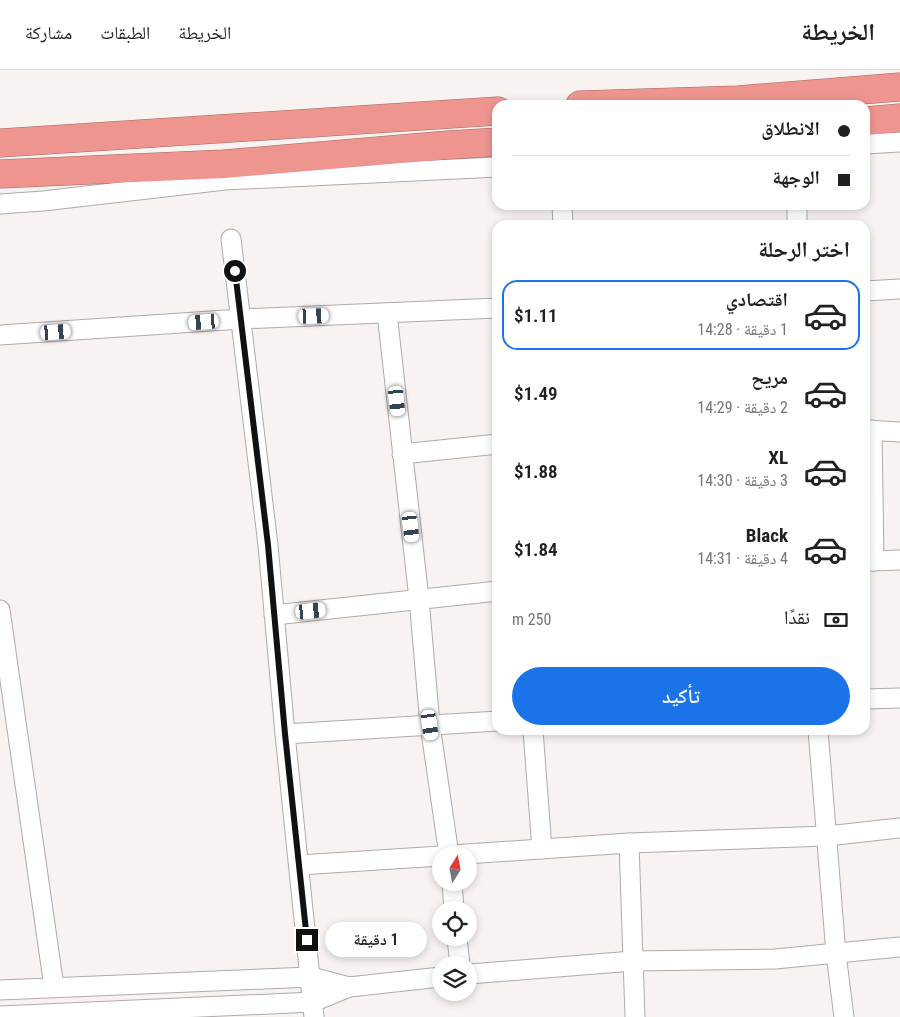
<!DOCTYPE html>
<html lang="ar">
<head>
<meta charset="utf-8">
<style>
	body { margin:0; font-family:"Roboto Condensed","Noto Naskh Arabic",sans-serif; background:#f2f2f2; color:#202124; direction:rtl; height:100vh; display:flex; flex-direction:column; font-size:19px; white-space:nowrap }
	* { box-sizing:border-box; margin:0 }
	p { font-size:16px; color:#757577 }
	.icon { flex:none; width:28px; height:28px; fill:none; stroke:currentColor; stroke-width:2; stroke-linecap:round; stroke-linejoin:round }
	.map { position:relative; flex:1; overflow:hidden; direction:ltr }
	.sheet { position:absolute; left:492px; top:150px; width:378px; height:515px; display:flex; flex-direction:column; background:#fff; border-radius:15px; box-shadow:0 2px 8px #0003; direction:rtl }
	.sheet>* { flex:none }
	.guide { position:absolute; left:492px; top:30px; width:378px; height:110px; border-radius:15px; box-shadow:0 2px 8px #0003; direction:rtl; display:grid; align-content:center; height:110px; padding:0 20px; background:#fff }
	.needle { width:32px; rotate:11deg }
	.controls { position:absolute; left:432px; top:776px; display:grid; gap:10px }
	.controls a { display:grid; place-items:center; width:45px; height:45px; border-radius:50%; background:#fff; box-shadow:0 2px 8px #0003; font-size:25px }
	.end { position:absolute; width:22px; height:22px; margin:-11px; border:6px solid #121010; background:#fff; box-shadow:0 0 0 2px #fff }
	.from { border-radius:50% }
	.bubble { position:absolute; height:35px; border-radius:18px; background:#fff; box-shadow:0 2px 8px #0003; font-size:16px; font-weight:600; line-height:35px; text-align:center; direction:rtl }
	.car { position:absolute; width:15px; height:30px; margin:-15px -8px; border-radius:6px; box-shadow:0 0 4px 1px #0007; background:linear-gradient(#fff 24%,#345 0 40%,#fff 0 76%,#345 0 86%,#fff 0) }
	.guide b { display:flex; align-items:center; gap:18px; height:48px; font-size:19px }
	.guide b+b { border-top:1px solid #e0e0e0 }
	.guide i { width:12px; height:12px; background:#202124 }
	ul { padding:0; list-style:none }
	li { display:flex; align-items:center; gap:15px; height:70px; margin:0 10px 8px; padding:0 10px; border:2px solid transparent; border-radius:15px }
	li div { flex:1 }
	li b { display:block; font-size:19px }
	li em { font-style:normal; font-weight:600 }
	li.selected { border-color:#1a73e8 }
	li>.icon { width:45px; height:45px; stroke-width:1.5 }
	h2 { padding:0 20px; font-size:22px; line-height:60px }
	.pay { display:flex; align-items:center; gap:12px; height:55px; padding:0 20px; font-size:19px }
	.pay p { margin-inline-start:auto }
	.button { display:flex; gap:10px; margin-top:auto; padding:10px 20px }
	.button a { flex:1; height:58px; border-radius:30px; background:#1a73e8; color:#fff; font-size:20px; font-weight:600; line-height:58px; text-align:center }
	header { display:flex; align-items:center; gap:30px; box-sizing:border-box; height:70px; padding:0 25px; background:#fff; border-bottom:1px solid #e0e0e0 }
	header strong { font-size:24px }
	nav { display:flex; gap:28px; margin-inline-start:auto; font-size:18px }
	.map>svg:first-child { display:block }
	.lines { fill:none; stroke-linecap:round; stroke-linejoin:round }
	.minor-casing { stroke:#b0aaa9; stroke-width:21 }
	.highway-casing { stroke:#a26663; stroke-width:29 }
	.minor { stroke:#fff; stroke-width:19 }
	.highway { stroke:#ef9590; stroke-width:28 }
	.route { stroke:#121010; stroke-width:6 }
</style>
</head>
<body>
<header>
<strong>الخريطة</strong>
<nav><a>الخريطة</a><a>الطبقات</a><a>مشاركة</a></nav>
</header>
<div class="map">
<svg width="900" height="947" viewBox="0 0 900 947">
	<rect width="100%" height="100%" fill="#f8f2f1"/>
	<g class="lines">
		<!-- minor casing -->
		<g class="minor-casing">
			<g id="minor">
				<polyline points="865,74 900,72"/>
				<polyline points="0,134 43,131 225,110 498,97"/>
				<polyline points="562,135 563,155"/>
				<polyline points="797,135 797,155"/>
				<polyline points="231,169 268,475 285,664 314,947"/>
				<polyline points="865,221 900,219"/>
				<polyline points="387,243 419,529 430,655 449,785"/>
				<polyline points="0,265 241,249 498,238"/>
				<polyline points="865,360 900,362"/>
				<polyline points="402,384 498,374"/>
				<polyline points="865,491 874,491 872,360"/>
				<polyline points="874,491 900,490"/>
				<polyline points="0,540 54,917"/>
				<polyline points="274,545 498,521"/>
				<polyline points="865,629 900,628"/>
				<polyline points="533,660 542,779"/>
				<polyline points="818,660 836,884 844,947"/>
				<polyline points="285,664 498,651"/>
				<polyline points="629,773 635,947"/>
				<polyline points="452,785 629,773 827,766 900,758"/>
				<polyline points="299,795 441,786"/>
				<polyline points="452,812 454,840"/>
				<polyline points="457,868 460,895"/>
				<polyline points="469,904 633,891 775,889 900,877"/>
				<polyline points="0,920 311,907 349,917"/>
				<polyline points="0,946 313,932 349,917 441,907"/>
			</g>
		</g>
		<!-- highway casing -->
		<g class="highway-casing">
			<g id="highway">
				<polyline points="580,35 738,30 900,17"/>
				<polyline points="865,51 900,48"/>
				<polyline points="0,73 498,41"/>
				<polyline points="0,104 224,94 448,75 498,72"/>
			</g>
		</g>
		<!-- minor -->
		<use href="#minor" class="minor"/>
		<!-- highway -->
		<use href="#highway" class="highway"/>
	</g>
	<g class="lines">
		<!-- route -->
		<polyline class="route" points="235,201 268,475 285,664 307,870"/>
	</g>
</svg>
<div class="controls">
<a><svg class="needle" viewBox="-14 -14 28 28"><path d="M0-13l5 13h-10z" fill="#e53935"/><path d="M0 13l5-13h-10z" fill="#757577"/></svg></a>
<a><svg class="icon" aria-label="locate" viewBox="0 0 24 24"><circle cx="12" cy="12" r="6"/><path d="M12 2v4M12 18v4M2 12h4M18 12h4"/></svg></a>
<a><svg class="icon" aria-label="layers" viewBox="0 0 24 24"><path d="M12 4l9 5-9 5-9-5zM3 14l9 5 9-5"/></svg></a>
</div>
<i class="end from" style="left:235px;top:201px"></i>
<i class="end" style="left:307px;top:870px"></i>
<div class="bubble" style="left:325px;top:852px;width:102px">1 دقيقة</div>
<i class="car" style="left:314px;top:246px;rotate:88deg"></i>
<i class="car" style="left:204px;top:252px;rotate:266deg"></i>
<i class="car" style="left:56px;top:262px;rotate:86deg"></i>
<i class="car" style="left:397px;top:331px;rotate:174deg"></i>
<i class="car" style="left:411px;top:457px;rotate:173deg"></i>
<i class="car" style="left:311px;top:541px;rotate:84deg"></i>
<i class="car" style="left:430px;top:655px;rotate:172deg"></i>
<div class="guide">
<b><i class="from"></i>الانطلاق</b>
<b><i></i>الوجهة</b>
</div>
<section class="sheet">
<h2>اختر الرحلة</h2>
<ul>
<li class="selected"><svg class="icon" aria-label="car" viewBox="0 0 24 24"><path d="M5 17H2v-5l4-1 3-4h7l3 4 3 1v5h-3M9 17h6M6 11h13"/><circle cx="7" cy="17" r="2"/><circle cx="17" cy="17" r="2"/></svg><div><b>اقتصادي</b><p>1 دقيقة · 14:28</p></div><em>$1.11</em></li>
<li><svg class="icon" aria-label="car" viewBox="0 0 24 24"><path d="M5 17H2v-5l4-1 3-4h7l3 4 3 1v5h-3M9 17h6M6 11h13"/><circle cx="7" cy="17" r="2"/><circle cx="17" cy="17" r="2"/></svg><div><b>مريح</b><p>2 دقيقة · 14:29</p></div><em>$1.49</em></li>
<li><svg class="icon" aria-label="car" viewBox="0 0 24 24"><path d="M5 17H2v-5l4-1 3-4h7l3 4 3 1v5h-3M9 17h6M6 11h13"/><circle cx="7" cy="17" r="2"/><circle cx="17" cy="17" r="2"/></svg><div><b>XL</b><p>3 دقيقة · 14:30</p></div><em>$1.88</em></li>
<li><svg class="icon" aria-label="car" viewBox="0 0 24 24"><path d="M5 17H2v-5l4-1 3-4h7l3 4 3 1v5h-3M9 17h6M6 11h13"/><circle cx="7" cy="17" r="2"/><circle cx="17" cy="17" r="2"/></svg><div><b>Black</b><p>4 دقيقة · 14:31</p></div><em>$1.84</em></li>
</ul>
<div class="pay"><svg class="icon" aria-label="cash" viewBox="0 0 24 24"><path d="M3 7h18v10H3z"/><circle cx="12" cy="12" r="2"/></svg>نقدًا<p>250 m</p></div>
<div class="button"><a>تأكيد</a></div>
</section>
</div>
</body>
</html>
